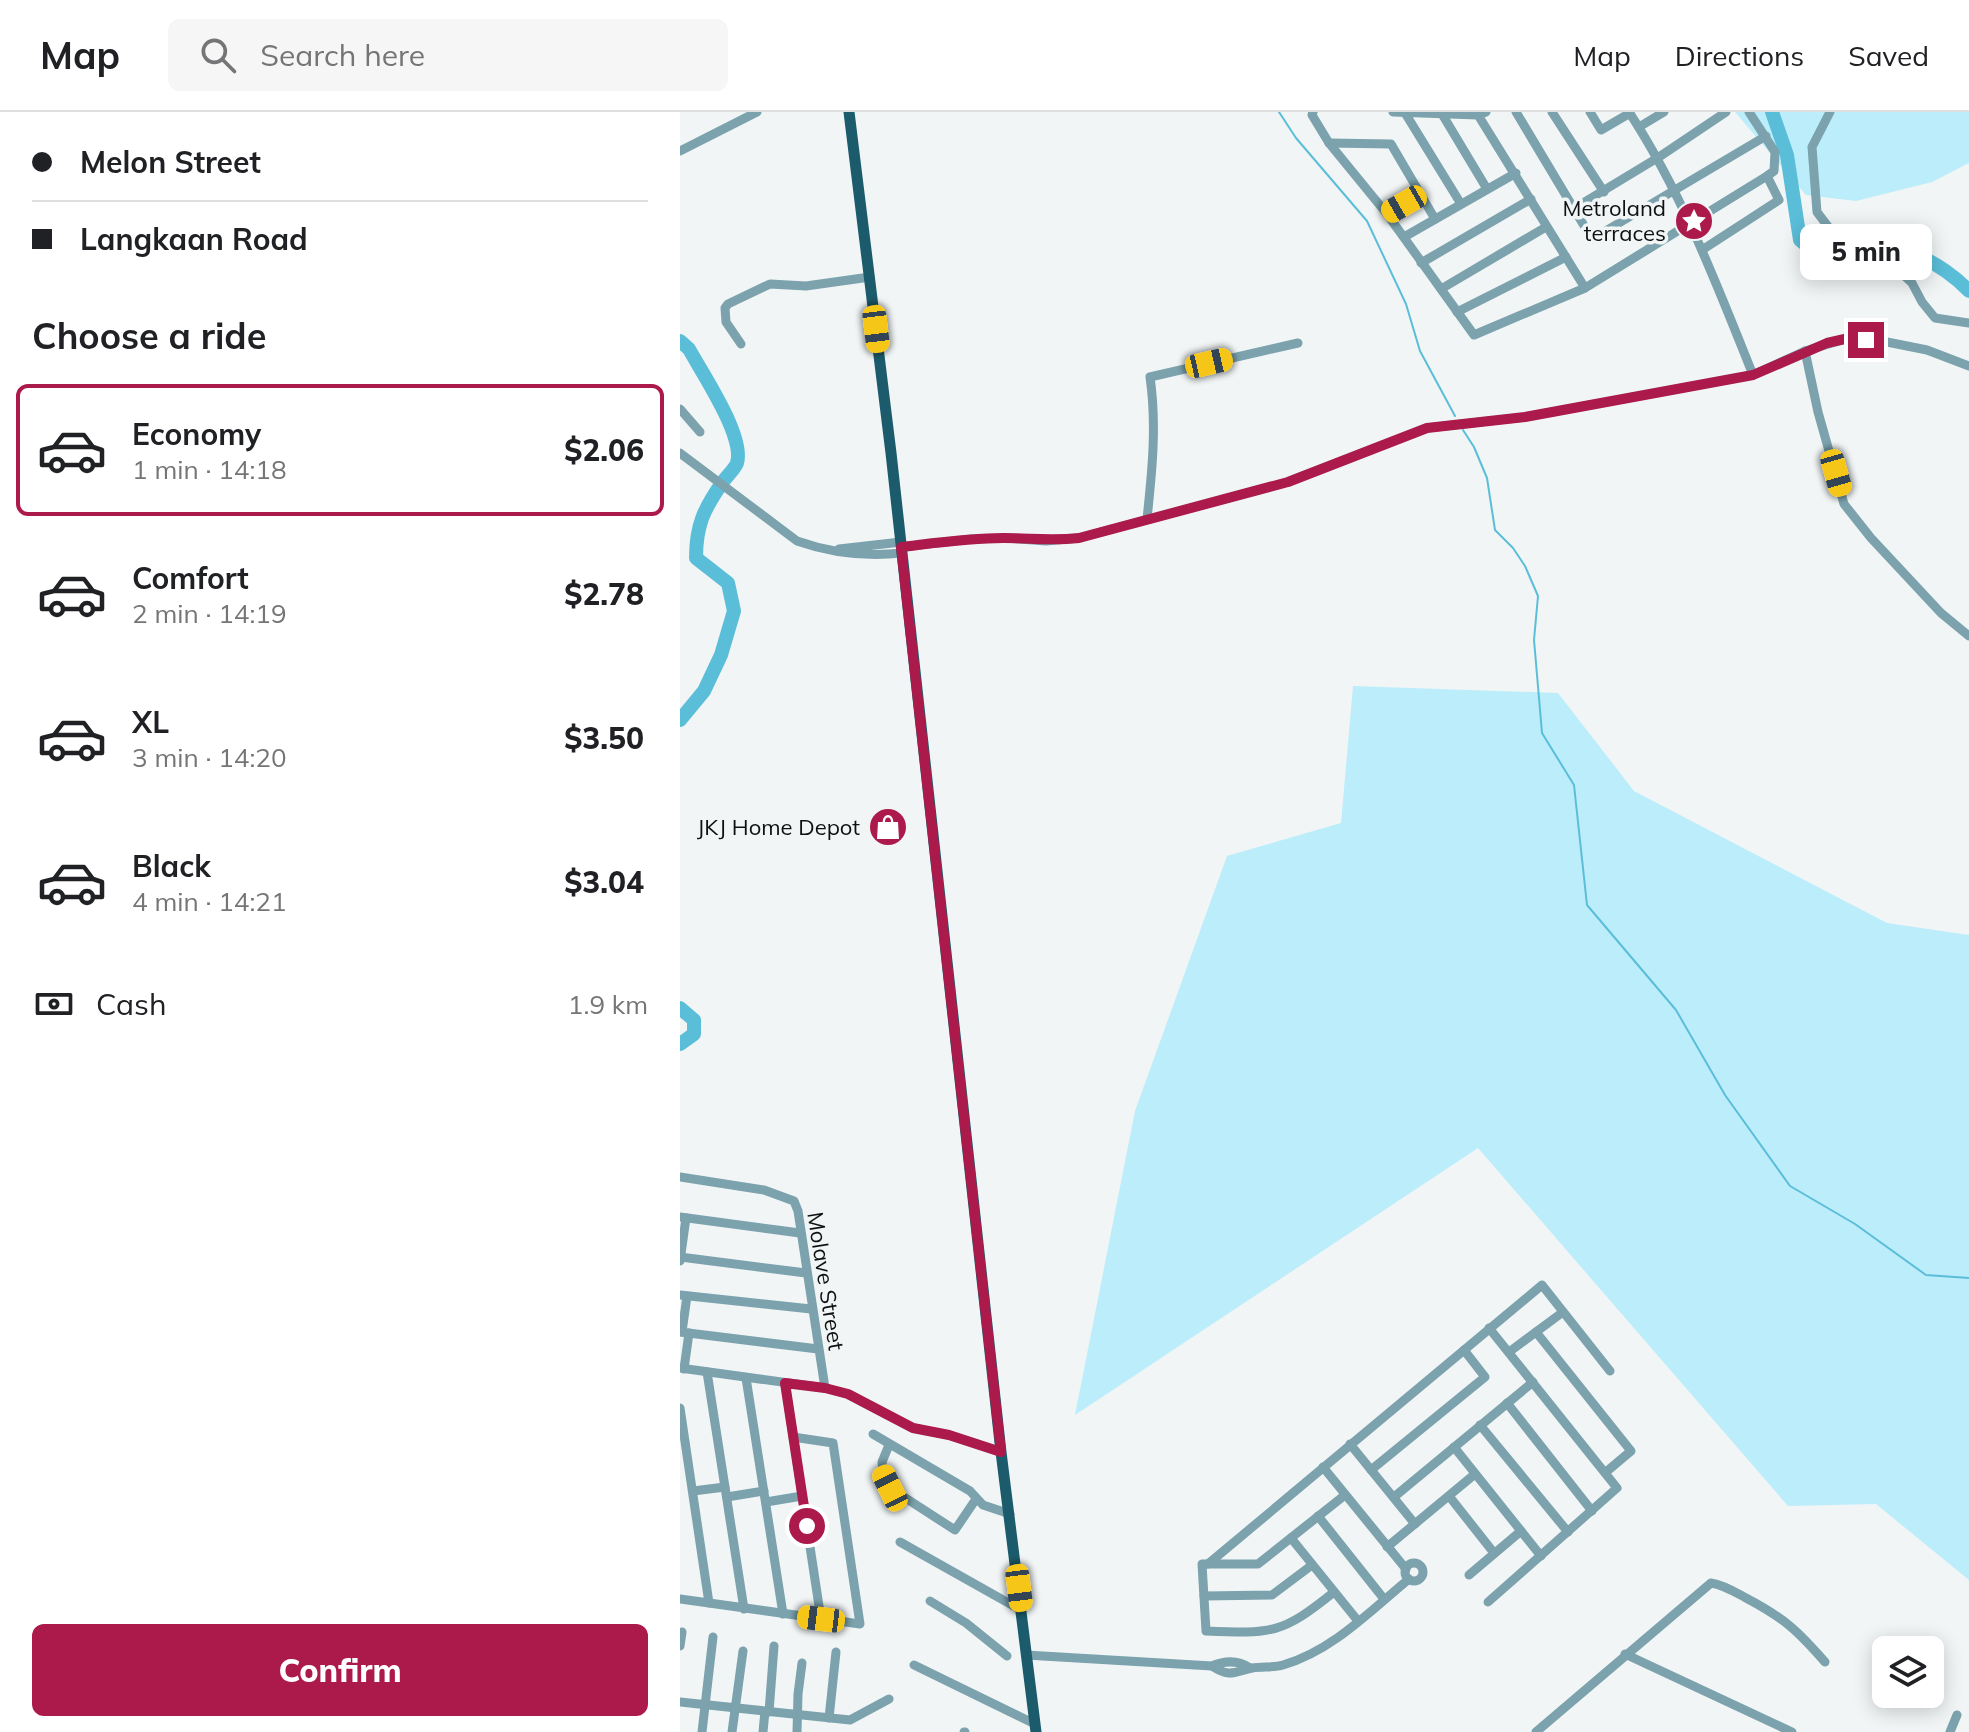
<!DOCTYPE html>
<html lang="en">
<head>
<meta charset="utf-8">
<style>
	body { margin:0; font-family:Mulish,sans-serif; background:#f6f6f6; color:#202124; height:100vh; display:flex; flex-direction:column; font-size:30px; white-space:nowrap }
	* { box-sizing:border-box; margin:0 }
	p { font-size:26px; color:#757577 }
	.icon { flex:none; width:44px; height:44px; fill:none; stroke:currentColor; stroke-width:2; stroke-linecap:round; stroke-linejoin:round }
	.map { position:relative; flex:1; overflow:hidden }
	.panel { display:flex; flex-direction:column; background:#fff; width:680px }
	.panel>* { flex:none }
	.top-card { display:grid; align-content:center; height:176px; padding:0 32px; background:#fff }
	.tools { position:absolute; left:1192px; top:1524px; display:grid; gap:16px }
	.tools a { display:grid; place-items:center; width:72px; height:72px; border-radius:12px; background:#fff; box-shadow:0 4px 20px #0003; font-size:40px }
	.end { position:absolute; width:36px; height:36px; margin:-18px; border:10px solid #ac1a4c; background:#fff; box-shadow:0 0 0 4px #fff }
	.from { border-radius:50% }
	.bubble { position:absolute; height:56px; border-radius:12px; background:#fff; box-shadow:0 4px 20px #0003; font-size:26px; font-weight:800; line-height:56px; text-align:center }
	.car { position:absolute; width:24px; height:48px; margin:-24px -12px; border-radius:10px; box-shadow:0 0 6px 2px #0007; background:linear-gradient(#f5c518 24%,#345 0 40%,#f5c518 0 76%,#345 0 86%,#f5c518 0) }
	.top-card b { display:flex; align-items:center; gap:28px; height:76px; font-size:30px }
	.top-card b+b { border-top:2px solid #e0e0e0 }
	.top-card i { width:20px; height:20px; background:#202124 }
	ul { padding:0; list-style:none }
	li { display:flex; align-items:center; gap:24px; height:132px; margin:0 16px 12px; padding:0 16px; border:4px solid transparent; border-radius:12px }
	li div { flex:1 }
	li b { display:block; font-size:30px }
	li em { font-style:normal; font-weight:800 }
	li.selected { border-color:#ac1a4c }
	li>.icon { width:72px; height:72px; stroke-width:1.5 }
	h2 { padding:0 32px; font-size:36px; line-height:96px }
	.pay { display:flex; align-items:center; gap:20px; height:88px; padding:0 32px; font-size:30px }
	.pay p { margin-inline-start:auto }
	.primary-button { display:flex; gap:16px; margin-top:auto; padding:16px 32px }
	.primary-button a { flex:1; height:92px; border-radius:12px; background:#ac1a4c; color:#fff; font-size:32px; font-weight:800; line-height:92px; text-align:center }
	header { display:flex; align-items:center; gap:48px; box-sizing:border-box; height:112px; padding:0 40px; background:#fff; border-bottom:2px solid #e0e0e0 }
	header strong { font-size:38px }
	nav { display:flex; gap:44px; margin-inline-start:auto; font-size:28px }
	.search { width:560px; height:72px; background:#f6f6f6; display:flex; align-items:center; gap:20px; box-sizing:border-box; padding:0 28px; border-radius:12px; color:#757577; font-size:30px }
	main { display:flex; flex:1; min-height:0 }
	.map>svg:first-child { display:block }
	.green { fill:#bcedfb }
	.lines { fill:none; stroke-linecap:round; stroke-linejoin:round }
	.stream { stroke:#5bbed9; stroke-width:2 }
	.river { stroke:#5bbed9; stroke-width:14 }
	.minor { stroke:#7ba2ad; stroke-width:9 }
	.major { stroke:#1b5b6b; stroke-width:11 }
	.route { stroke:#ac1a4c; stroke-width:10 }
	.labels { text-anchor:middle; dominant-baseline:central; stroke-width:7; stroke-linejoin:round; paint-order:stroke }
	.poi-label { font-size:22px; fill:#0f1011; stroke:#f1f5f6; text-anchor:end }
	.street-label { font-size:22px; fill:#0f1011; stroke:#f1f5f6 }
</style>
</head>
<body>
<header>
<strong>Map</strong>
<div class="search"><svg class="icon" aria-label="search" viewBox="0 0 24 24"><circle cx="10" cy="10" r="6"/><path d="M15 15l6 6"/></svg>Search here</div>
<nav><a>Map</a><a>Directions</a><a>Saved</a></nav>
</header>
<main>
<section class="panel">
<div class="top-card">
<b><i class="from"></i>Melon Street</b>
<b><i></i>Langkaan Road</b>
</div>
<h2>Choose a ride</h2>
<ul>
<li class="selected"><svg class="icon" aria-label="car" viewBox="0 0 24 24"><path d="M5 17H2v-5l4-1 3-4h7l3 4 3 1v5h-3M9 17h6M6 11h13"/><circle cx="7" cy="17" r="2"/><circle cx="17" cy="17" r="2"/></svg><div><b>Economy</b><p>1 min · 14:18</p></div><em>$2.06</em></li>
<li><svg class="icon" aria-label="car" viewBox="0 0 24 24"><path d="M5 17H2v-5l4-1 3-4h7l3 4 3 1v5h-3M9 17h6M6 11h13"/><circle cx="7" cy="17" r="2"/><circle cx="17" cy="17" r="2"/></svg><div><b>Comfort</b><p>2 min · 14:19</p></div><em>$2.78</em></li>
<li><svg class="icon" aria-label="car" viewBox="0 0 24 24"><path d="M5 17H2v-5l4-1 3-4h7l3 4 3 1v5h-3M9 17h6M6 11h13"/><circle cx="7" cy="17" r="2"/><circle cx="17" cy="17" r="2"/></svg><div><b>XL</b><p>3 min · 14:20</p></div><em>$3.50</em></li>
<li><svg class="icon" aria-label="car" viewBox="0 0 24 24"><path d="M5 17H2v-5l4-1 3-4h7l3 4 3 1v5h-3M9 17h6M6 11h13"/><circle cx="7" cy="17" r="2"/><circle cx="17" cy="17" r="2"/></svg><div><b>Black</b><p>4 min · 14:21</p></div><em>$3.04</em></li>
</ul>
<div class="pay"><svg class="icon" aria-label="cash" viewBox="0 0 24 24"><path d="M3 7h18v10H3z"/><circle cx="12" cy="12" r="2"/></svg>Cash<p>1.9 km</p></div>
<div class="primary-button"><a>Confirm</a></div>
</section>
<div class="map">
<svg width="1289" height="1620" viewBox="0 0 1289 1620">
	<rect width="100%" height="100%" fill="#f1f5f6"/>
	<!-- green -->
	<g class="green">
		<polygon points="1055,0 1289,0 1289,51 1252,70 1176,89 1126,83"/>
		<polygon points="673,574 878,581 954,679 1207,811 1289,823 1289,1468 1196,1392 1108,1394 798,1036 395,1303 455,999 547,744 661,711"/>
	</g>
	<g class="lines">
		<!-- stream -->
		<g class="stream">
			<polyline points="599,0 616,26 687,109 726,192 740,239 775,304"/>
			<polyline points="783,318 794,335 807,366 815,418 833,436 845,454 858,484 854,528 862,621 894,673 907,793 996,898 1045,983 1110,1074 1175,1112 1246,1163 1289,1166"/>
		</g>
		<!-- river -->
		<g class="river">
			<path d="M1092,0l15,43 13,85c21,20 34,1 58,1 40,0 84,22 111,50"/>
			<path d="M0,229l9,8c13,24 56,87 48,114 -2,6 -11,14 -15,20 -18,26 -26,42 -26,75l32,25 6,28 -13,44 -17,36 -24,29"/>
			<polyline points="0,896 14,908 14,922 0,932"/>
		</g>
		<!-- minor -->
		<g class="minor">
			<polyline points="633,0 632,3 649,31 707,102 794,223 905,176 1087,64 1094,59 1095,40 1069,0"/>
			<polyline points="713,0 798,3 806,0"/>
			<polyline points="836,0 912,127 1086,24"/>
			<polyline points="872,0 924,80"/>
			<polyline points="910,0 921,18 950,1"/>
			<path d="M949,0c53,81 88,173 124,263"/>
			<polyline points="1150,0 1132,35 1137,100 1159,129 1192,150 1220,160 1232,171 1242,190 1255,206 1289,211"/>
			<polyline points="725,1 781,92"/>
			<polyline points="762,2 807,77"/>
			<polyline points="798,3 905,176"/>
			<polyline points="959,15 984,0"/>
			<polyline points="649,31 711,32 755,107"/>
			<polyline points="0,39 77,0"/>
			<polyline points="893,97 979,45 1046,0"/>
			<polyline points="707,102 740,83"/>
			<polyline points="724,125 836,61"/>
			<polyline points="1022,138 1099,88 1087,64"/>
			<polyline points="741,151 851,87"/>
			<polyline points="761,177 866,115"/>
			<polyline points="777,200 886,145"/>
			<polyline points="61,232 46,210 45,196 48,192 90,172 126,174 190,165"/>
			<polyline points="1125,239 1138,300 1164,392 1191,426 1261,501 1289,524"/>
			<polyline points="0,297 20,320"/>
			<path d="M0,341l117,88c34,12 68,16 105,12"/>
			<path d="M467,407c5,-47 10,-94 3,-142l148,-34"/>
			<polyline points="221,435 292,427 326,426 366,429 399,426 608,370 747,316 845,305 1073,263 1125,239 1169,226 1202,229 1247,238 1289,254"/>
			<polyline points="159,437 221,430"/>
			<polyline points="0,1065 84,1078 114,1089 118,1099 145,1276"/>
			<polyline points="0,1105 120,1121"/>
			<polyline points="0,1145 126,1161"/>
			<polyline points="0,1149 6,1106"/>
			<polyline points="0,1183 131,1197"/>
			<polyline points="0,1220 138,1237"/>
			<polyline points="2,1220 7,1184"/>
			<polyline points="856,1220 951,1339 926,1360"/>
			<polyline points="829,1240 883,1200"/>
			<polyline points="0,1256 145,1276 168,1282 233,1316 269,1323 321,1340"/>
			<polyline points="4,1257 9,1221"/>
			<polyline points="27,1260 64,1497"/>
			<polyline points="66,1266 103,1502"/>
			<polyline points="105,1271 141,1507"/>
			<polyline points="827,1291 912,1399"/>
			<polyline points="0,1296 29,1491"/>
			<polyline points="800,1313 888,1420"/>
			<polyline points="193,1322 290,1379 303,1393 330,1402"/>
			<polyline points="670,1332 735,1412"/>
			<polyline points="209,1333 202,1350 203,1361 210,1376 275,1418 296,1387"/>
			<polyline points="774,1335 861,1444"/>
			<polyline points="643,1355 726,1457"/>
			<polyline points="691,1358 805,1265 784,1238"/>
			<polyline points="13,1379 45,1375"/>
			<polyline points="769,1384 814,1441"/>
			<polyline points="47,1385 84,1379"/>
			<polyline points="714,1385 853,1270"/>
			<polyline points="86,1390 122,1384"/>
			<polyline points="638,1404 704,1487"/>
			<polyline points="611,1426 678,1509"/>
			<polyline points="220,1430 341,1498"/>
			<polyline points="707,1435 795,1362"/>
			<circle cx="734" cy="1460" r="9"/>
			<polyline points="528,1452 862,1173 930,1259"/>
			<polyline points="789,1463 841,1419"/>
			<path d="M654,1480c-52,42 -62,42 -128,39l-4,-67h56l87,-69"/>
			<polyline points="524,1484 592,1483 632,1453"/>
			<polyline points="0,1487 180,1512 153,1331 113,1325"/>
			<polyline points="250,1489 286,1511 327,1544"/>
			<polyline points="808,1490 937,1376 809,1216"/>
			<polyline points="0,1534 2,1520"/>
			<polyline points="945,1542 1112,1620"/>
			<path d="M346,1543l186,11c14,-6 26,-6 38,2"/>
			<polyline points="234,1553 355,1612"/>
			<path d="M532,1554c18,12 22,6 40,2 10,-2 21,0 31,-3 49,-14 87,-54 126,-86"/>
			<polyline points="0,1590 170,1608 209,1587"/>
			<polyline points="89,1600 94,1534"/>
			<polyline points="149,1606 156,1540"/>
			<polyline points="22,1620 33,1525"/>
			<polyline points="52,1620 63,1539"/>
			<polyline points="83,1620 85,1599"/>
			<polyline points="117,1620 118,1582 122,1551"/>
			<polyline points="284,1620 285,1620"/>
			<path d="M856,1620l175,-149c13,2 24,9 35,15 38,20 51,32 79,64"/>
			<polyline points="1270,1620 1277,1603"/>
		</g>
		<!-- major -->
		<polyline class="major" points="169,0 211,341 321,1340 356,1620"/>
	</g>
	<g class="lines">
		<!-- route -->
		<path class="route" d="M127,1414l-22,-143 40,5 23,6 65,34 36,7 52,17 -100,-905c34,-4 68,-9 102,-9 28,0 47,3 76,0l209,-56 139,-54 98,-11 228,-42 74,-32 22,-5 17,2"/>
	</g>
	<!-- icons -->
	<defs>
		<g id="sight-disc" transform="scale(2)"><circle r="9.5" fill="#ac1a4c" stroke="#f1f5f6"/><path d="M0-6L1.8-2.2L6-1.7L2.9 1.2L3.7 5.4L0 3.3L-3.7 5.4L-2.9 1.2L-6-1.7L-1.8-2.2Z" fill="#fff"/></g>
		<g id="shop-disc" transform="scale(2)"><circle r="9.5" fill="#ac1a4c" stroke="#f1f5f6"/><path d="M-5-2.5h2.3a2.7 3.5 0 0 1 5.4 0H5L5.5 6h-11ZM-1.5-2.5h3a1.5 2.3 0 0 0-3 0Z" fill="#fff"/></g>
	</defs>
	<g fill-rule="evenodd">
		<use href="#sight-disc" x="1014" y="109"/>
		<use href="#shop-disc" x="208" y="715"/>
	</g>
	<g class="labels">
		<!-- poi labels -->
		<g class="poi-label">
			<text x="986" y="96">Metroland<tspan x="986" dy="25">terraces</tspan></text>
			<text x="180" y="715">JKJ Home Depot</text>
		</g>
		<!-- street labels -->
		<g class="street-label">
			<text transform="translate(146 1169) rotate(81)">Molave Street</text>
		</g>
	</g>
</svg>
<div class="tools">
<a><svg class="icon" aria-label="layers" viewBox="0 0 24 24"><path d="M12 4l9 5-9 5-9-5zM3 14l9 5 9-5"/></svg></a>
</div>
<i class="end from" style="left:127px;top:1414px"></i>
<i class="end" style="left:1186px;top:228px"></i>
<div class="bubble" style="left:1120px;top:112px;width:132px">5 min</div>
<i class="car" style="left:724px;top:92px;rotate:240deg"></i>
<i class="car" style="left:196px;top:217px;rotate:173deg"></i>
<i class="car" style="left:529px;top:251px;rotate:77deg"></i>
<i class="car" style="left:1156px;top:361px;rotate:164deg"></i>
<i class="car" style="left:210px;top:1376px;rotate:334deg"></i>
<i class="car" style="left:339px;top:1476px;rotate:173deg"></i>
<i class="car" style="left:141px;top:1507px;rotate:277deg"></i>
</div>
</main>
</body>
</html>
